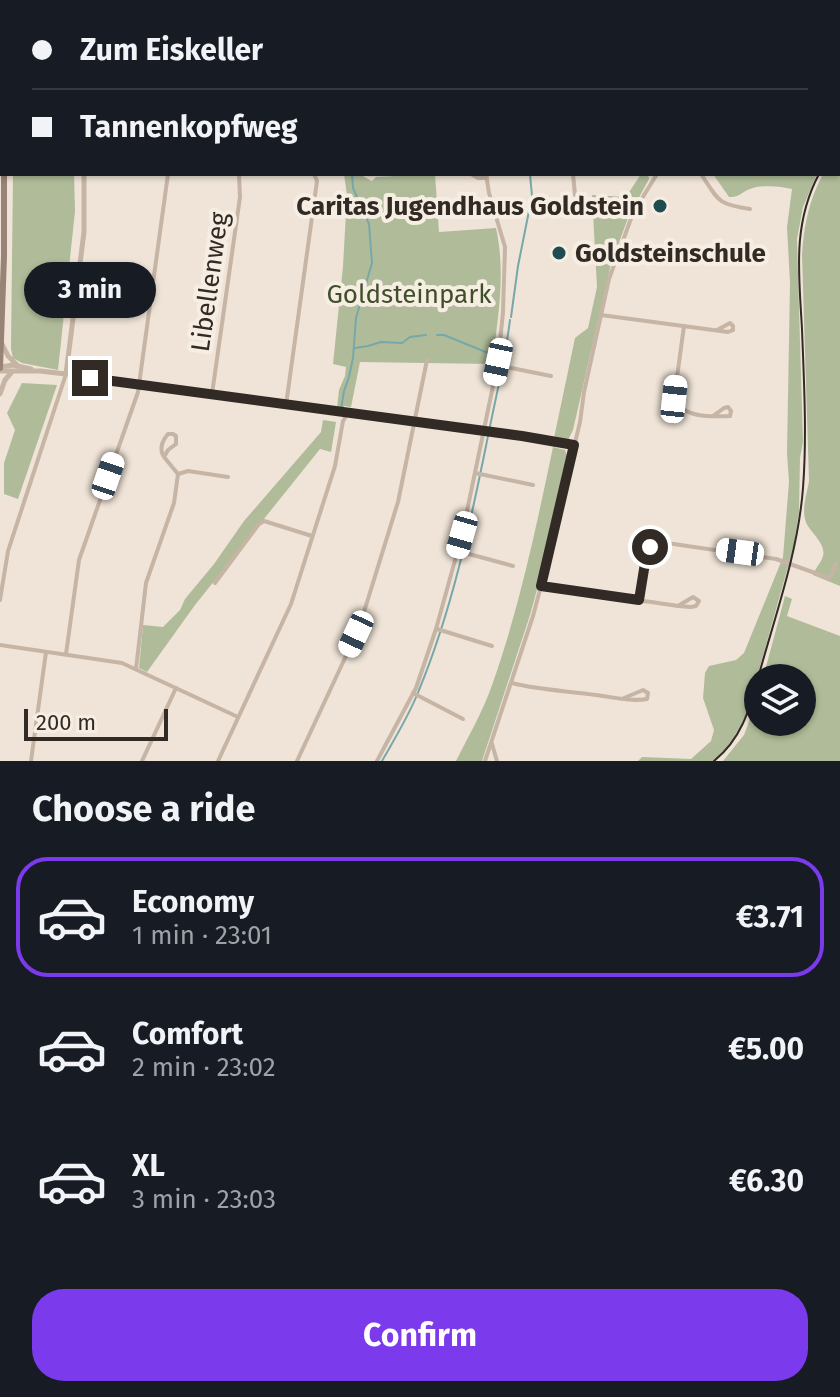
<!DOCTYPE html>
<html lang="en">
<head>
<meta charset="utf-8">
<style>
	body { margin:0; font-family:"Fira Sans",sans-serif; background:#242831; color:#f1f3f6; height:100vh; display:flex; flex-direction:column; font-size:30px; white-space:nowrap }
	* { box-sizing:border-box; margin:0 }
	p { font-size:26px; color:#9ea1a6 }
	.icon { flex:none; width:44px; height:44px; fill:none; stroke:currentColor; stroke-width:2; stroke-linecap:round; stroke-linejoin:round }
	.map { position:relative; height:761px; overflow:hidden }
	.drawer { display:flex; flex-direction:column; background:#171b24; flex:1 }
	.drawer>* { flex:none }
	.banner { position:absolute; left:0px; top:0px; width:840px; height:176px; box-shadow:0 2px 6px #0004; display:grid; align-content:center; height:176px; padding:0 32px; background:#171b24 }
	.tools { position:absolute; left:744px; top:664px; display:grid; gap:16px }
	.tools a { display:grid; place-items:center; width:72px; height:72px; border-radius:50%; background:#171b24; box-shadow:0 2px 6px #0004; font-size:40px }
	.scale { position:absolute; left:24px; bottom:20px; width:144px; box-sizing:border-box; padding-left:8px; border:4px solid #322a25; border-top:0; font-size:22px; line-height:28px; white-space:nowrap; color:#322a25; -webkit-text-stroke:6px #f7eee3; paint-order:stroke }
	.end { position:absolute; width:36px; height:36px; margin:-18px; border:10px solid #322a25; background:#fff; box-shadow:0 0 0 4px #fff }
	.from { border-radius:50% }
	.bubble { position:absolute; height:56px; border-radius:28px; background:#171b24; box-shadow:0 2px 6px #0004; font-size:26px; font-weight:700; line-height:56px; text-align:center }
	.car { position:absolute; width:24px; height:48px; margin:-24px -12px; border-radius:10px; box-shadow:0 0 6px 2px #0007; background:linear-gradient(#fff 24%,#345 0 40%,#fff 0 76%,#345 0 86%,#fff 0) }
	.banner b { display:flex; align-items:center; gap:28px; height:76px; font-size:30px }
	.banner b+b { border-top:2px solid #363941 }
	.banner i { width:20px; height:20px; background:#f1f3f6 }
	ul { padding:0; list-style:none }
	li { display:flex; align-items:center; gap:24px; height:120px; margin:0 16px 12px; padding:0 16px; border:4px solid transparent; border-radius:32px }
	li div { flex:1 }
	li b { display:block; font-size:30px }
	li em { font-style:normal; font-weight:700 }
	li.on { border-color:#7c3aed }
	li>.icon { width:72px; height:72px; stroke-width:1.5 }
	h2 { padding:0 32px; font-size:36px; line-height:96px }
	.primary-button { display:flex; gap:16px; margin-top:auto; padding:16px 32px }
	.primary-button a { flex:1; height:92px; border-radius:32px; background:#7c3aed; color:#fff; font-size:32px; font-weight:700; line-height:92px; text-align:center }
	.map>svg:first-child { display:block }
	.green { fill:#b0bc99 }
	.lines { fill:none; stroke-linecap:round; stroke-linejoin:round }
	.stream { stroke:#78a7aa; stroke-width:2 }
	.minor { stroke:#c6b4a5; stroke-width:4 }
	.tertiary { stroke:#c6b4a5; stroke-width:5 }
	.secondary { stroke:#998376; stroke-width:6 }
	.tram { stroke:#322a25; stroke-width:2 }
	.route { stroke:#322a25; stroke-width:10 }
	.poi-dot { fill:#1e4c50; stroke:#f7eee3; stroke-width:3 }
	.labels { text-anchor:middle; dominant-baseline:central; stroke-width:8; stroke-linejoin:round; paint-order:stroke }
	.poi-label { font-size:26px; font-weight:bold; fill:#322a25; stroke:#f7eee3; text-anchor:end }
	.street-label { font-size:26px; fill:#322a25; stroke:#f7eee3 }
	.park-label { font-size:26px; fill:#414e2b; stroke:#f7eee3 }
</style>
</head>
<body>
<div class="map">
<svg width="840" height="761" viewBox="0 0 840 761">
	<rect width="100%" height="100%" fill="#efe4d7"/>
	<!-- green -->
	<g class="green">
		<path d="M840,141v445l-27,-11c2,-6 6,-10 9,-16 7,-16 -14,-26 -17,-40 -3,-11 2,-26 4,-38l-7,-227c2,-29 7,-54 21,-80h15v-30z"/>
		<polygon points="13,174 74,174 75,211 58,370 22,363 13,358 11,349"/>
		<path d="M344,174h15l13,7 4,-4 59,-3 4,58 57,-4c10,45 2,90 -4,136l-132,-2 -9,45 -7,-1 -1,3 -6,-1 2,-18 6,-14 1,-9 -13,-3 10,-98 4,-71z"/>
		<polygon points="641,174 648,174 649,179 628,218 611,264 573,430 568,440 554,438 575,338 588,328 597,287 592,195 626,197"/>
		<path d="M713,174h104l-14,33 -6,32 6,203 -3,16 -1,54 -5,33 -47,168c-9,19 -18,34 -34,48h-75l4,-4 49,2 20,-18 3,-11 -11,-32 2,-25 4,-7 27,-6 8,-7 39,-96 6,-75 -2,-29 3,-170 -3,-56 5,-38c-11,-3 -28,-4 -39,-1 -10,2 -13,10 -24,9z"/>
		<polygon points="22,383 57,385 18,499 4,494 4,463 15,430 7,413"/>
		<polygon points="323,420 336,422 331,452 320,449 195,605 147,672 139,668 143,625 163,627 180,610 185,599 214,564 244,521 321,432"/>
		<path d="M553,447l12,3 2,6 -23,108 -14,51 -48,146h-26c12,-24 26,-48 35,-73 28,-78 45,-160 62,-241z"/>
		<polygon points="785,596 792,599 787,616 840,636 840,761 723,761 744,735 758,697 758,722 802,722 802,678 763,678"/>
	</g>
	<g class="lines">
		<!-- stream -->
		<g class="stream">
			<polyline points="360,0 360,2"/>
			<polyline points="511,317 518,266 532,196 530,174"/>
			<polyline points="437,335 444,335 493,355"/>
			<polyline points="355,348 368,346 381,342 402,343 410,337 426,335"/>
			<polyline points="341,409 344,391 349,377 353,358 356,318 372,263 369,224 353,188 352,174"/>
			<path d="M382,761c13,-23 28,-47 37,-71 33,-80 51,-165 68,-249 8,-41 18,-80 23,-121"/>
		</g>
		<!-- minor -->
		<g class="minor">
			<polyline points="157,0 157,2"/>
			<polyline points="228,0 228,2"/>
			<polyline points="296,0 296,2"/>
			<polyline points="396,0 397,2"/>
			<polyline points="472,0 472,2"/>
			<polyline points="557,0 557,2"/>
			<polyline points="838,31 840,29"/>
			<polyline points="471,174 478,178 487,178"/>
			<polyline points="573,174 575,195"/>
			<path d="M701,174c18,27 16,30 49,35"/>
			<polyline points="601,315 728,332 733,330"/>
			<path d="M684,326l-10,73c10,19 36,18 56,17l1,-5 -3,-4 -4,1 -11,8"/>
			<polyline points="717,330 730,323 733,326 733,330"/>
			<polyline points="498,362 506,367 551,376"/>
			<polyline points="212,394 240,197 239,174"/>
			<polyline points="286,405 317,181 314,174"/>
			<path d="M164,457c-5,-8 -2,-16 4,-23h5l3,2v8l-8,6 -4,7 14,17"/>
			<polyline points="475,473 533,485"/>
			<polyline points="458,551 513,566"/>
			<polyline points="215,583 259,524 264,521 312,536"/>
			<path d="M541,586c45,9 92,13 137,20l13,1 5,-1 3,-5 -6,-4 -15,9"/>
			<polyline points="0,600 8,551 66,374 286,405 522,436 574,445"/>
			<polyline points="639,600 647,551 655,543 660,542 776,559 829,578 832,574 836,564"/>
			<polyline points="437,629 492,646"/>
			<polyline points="0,645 122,663 238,717"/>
			<polyline points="66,654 79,560 138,392 168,174"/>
			<polyline points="136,669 146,583 174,503 178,474 188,471 228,477"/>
			<path d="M512,683c27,7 56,8 84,12 16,2 35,7 51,4l1,-6 -5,-3 -19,8"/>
			<polyline points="413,693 463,719"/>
			<polyline points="492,744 497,761"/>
			<polyline points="31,761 46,652"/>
			<polyline points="142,761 176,688"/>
			<polyline points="218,761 291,604 335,466 343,421 348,413"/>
			<polyline points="297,761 359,628 398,502 427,360"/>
			<polyline points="377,761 416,688 436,629 462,535 498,362 503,312 505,247 489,193 486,174"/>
			<polyline points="485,761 533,616 541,586 580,422 584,392 609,279 633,213 657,174"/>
		</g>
		<!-- tertiary -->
		<g class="tertiary">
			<polyline points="74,0 74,2"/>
			<polyline points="1,342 8,356 18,366"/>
			<polyline points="0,367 13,365 31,369"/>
			<polyline points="0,371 40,371 66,374 84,232 84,174"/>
			<polyline points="0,394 5,380 11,373"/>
		</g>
		<!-- secondary -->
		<g class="secondary">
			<polyline points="0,44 2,82"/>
			<polyline points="0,368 4,256 4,174"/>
		</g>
		<!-- tram -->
		<g class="tram">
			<polyline points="838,141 840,137"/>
			<path d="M758,678c17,-62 40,-125 45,-190 4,-52 1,-106 -1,-159 -3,-55 -10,-104 17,-155"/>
			<path d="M714,761c27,-22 35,-50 44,-82"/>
		</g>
	</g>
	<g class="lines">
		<!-- route -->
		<polyline class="route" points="90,378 522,436 574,445 541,586 639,600 647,551 650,547"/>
	</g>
	<!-- markers -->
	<g class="poi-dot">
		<circle cx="660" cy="206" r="8"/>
		<circle cx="559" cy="253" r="8"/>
	</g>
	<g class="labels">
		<!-- poi labels -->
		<g class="poi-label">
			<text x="644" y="206">Caritas Jugendhaus Goldstein</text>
			<text x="575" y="253" text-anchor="start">Goldsteinschule</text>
		</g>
		<!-- street labels -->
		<g class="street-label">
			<text transform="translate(210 282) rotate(-82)">Libellenweg</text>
		</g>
		<!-- park labels -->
		<g class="park-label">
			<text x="409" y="294">Goldsteinpark</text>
		</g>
	</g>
</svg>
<div class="tools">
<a><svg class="icon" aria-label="layers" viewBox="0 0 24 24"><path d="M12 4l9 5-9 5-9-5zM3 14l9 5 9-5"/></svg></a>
</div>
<div class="scale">200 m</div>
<i class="end from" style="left:650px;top:547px"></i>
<i class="end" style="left:90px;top:378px"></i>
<div class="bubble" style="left:24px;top:262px;width:132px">3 min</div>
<i class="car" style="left:498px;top:362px;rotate:192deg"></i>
<i class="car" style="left:674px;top:399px;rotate:6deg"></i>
<i class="car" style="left:108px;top:476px;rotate:19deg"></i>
<i class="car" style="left:462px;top:535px;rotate:196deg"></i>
<i class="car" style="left:740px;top:552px;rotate:278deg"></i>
<i class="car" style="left:356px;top:634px;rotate:205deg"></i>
<div class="banner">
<b><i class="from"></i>Zum Eiskeller</b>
<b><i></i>Tannenkopfweg</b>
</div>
</div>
<section class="drawer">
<h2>Choose a ride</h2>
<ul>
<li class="on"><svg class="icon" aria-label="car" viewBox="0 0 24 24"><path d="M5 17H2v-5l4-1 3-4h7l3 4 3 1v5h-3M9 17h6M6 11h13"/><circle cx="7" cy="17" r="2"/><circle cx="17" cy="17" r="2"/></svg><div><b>Economy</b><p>1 min · 23:01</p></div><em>€3.71</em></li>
<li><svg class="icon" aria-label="car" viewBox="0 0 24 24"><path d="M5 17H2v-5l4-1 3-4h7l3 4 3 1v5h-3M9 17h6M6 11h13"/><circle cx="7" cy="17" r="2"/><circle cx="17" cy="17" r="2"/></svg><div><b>Comfort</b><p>2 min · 23:02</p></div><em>€5.00</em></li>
<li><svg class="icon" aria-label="car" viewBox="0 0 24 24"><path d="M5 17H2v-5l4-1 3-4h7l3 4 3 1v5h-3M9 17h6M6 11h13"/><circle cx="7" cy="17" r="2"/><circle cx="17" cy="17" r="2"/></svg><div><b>XL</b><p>3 min · 23:03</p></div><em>€6.30</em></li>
</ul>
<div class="primary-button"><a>Confirm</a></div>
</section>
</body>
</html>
